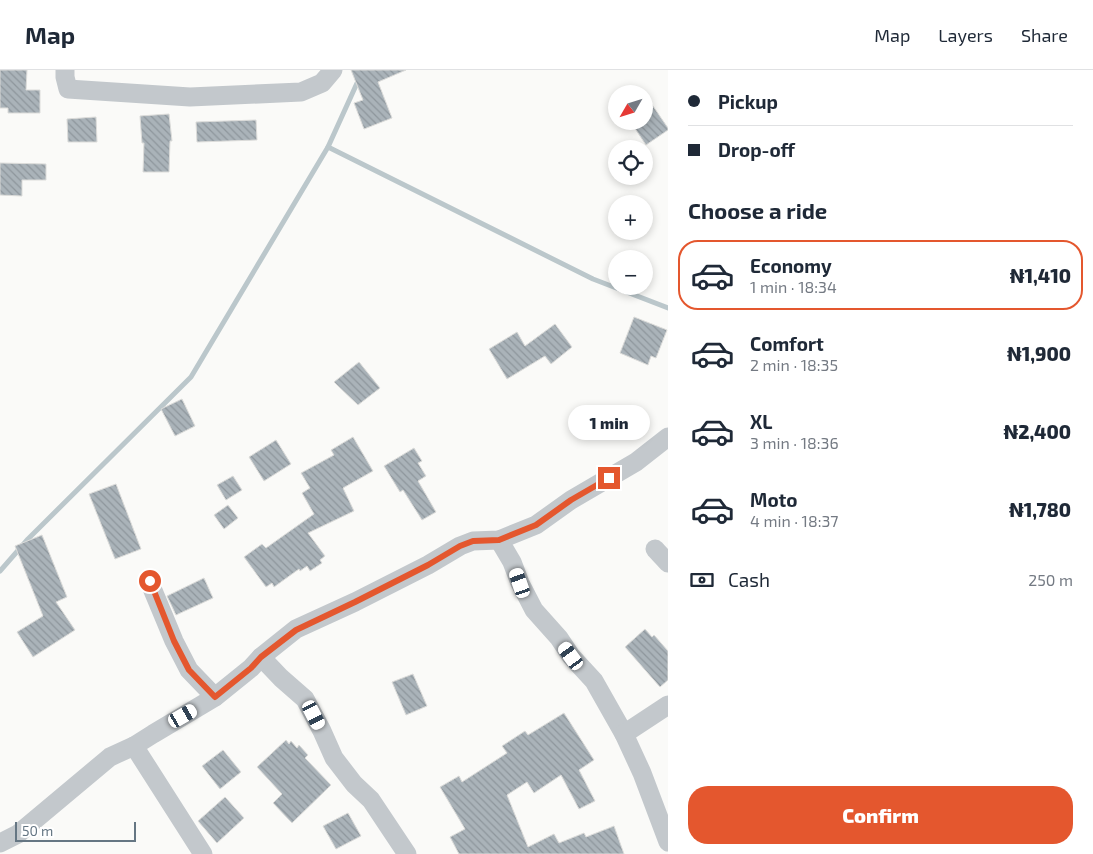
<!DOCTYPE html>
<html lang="en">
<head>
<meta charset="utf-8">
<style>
	body { margin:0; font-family:"Exo 2",sans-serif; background:#f2f2f3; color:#1f2937; height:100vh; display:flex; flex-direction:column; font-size:19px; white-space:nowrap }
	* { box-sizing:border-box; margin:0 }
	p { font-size:16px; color:#747a83 }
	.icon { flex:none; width:28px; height:28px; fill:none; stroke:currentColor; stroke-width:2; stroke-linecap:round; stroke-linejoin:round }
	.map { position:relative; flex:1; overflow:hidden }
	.panel { display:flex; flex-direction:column; background:#fff; width:425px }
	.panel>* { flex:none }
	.guide { display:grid; align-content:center; height:110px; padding:0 20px; background:#fff }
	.needle { width:32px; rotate:231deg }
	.buttons { position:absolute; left:608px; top:15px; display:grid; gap:10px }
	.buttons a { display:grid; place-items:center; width:45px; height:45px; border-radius:50%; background:#fff; box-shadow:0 2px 8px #0003; font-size:25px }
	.scale { position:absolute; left:15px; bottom:12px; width:121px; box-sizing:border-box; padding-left:5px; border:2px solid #657683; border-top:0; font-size:14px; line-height:18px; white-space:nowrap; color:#657683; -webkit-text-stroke:4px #fff; paint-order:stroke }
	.end { position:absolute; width:22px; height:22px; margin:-11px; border:6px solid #e4572e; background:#fff; box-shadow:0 0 0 2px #fff }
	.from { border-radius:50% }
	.bubble { position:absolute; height:35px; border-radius:18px; background:#fff; box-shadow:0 2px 8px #0003; font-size:16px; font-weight:800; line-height:35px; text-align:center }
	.car { position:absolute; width:15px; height:30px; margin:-15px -8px; border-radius:6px; box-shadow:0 0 4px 1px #0007; background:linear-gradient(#fff 24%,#345 0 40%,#fff 0 76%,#345 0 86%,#fff 0) }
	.guide b { display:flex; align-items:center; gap:18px; height:48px; font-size:19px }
	.guide b+b { border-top:1px solid #e0e1e3 }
	.guide i { width:12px; height:12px; background:#1f2937 }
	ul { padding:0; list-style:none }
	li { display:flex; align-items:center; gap:15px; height:70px; margin:0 10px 8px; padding:0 10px; border:2px solid transparent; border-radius:20px }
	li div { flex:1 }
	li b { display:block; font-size:19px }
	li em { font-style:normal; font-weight:800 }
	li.current { border-color:#e4572e }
	li>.icon { width:45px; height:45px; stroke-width:1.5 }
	h2 { padding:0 20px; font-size:22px; line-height:60px }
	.pay { display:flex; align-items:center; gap:12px; height:55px; padding:0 20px; font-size:19px }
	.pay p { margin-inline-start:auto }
	.button { display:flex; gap:10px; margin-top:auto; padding:10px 20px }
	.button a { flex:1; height:58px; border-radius:20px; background:#e4572e; color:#fff; font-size:20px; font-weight:800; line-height:58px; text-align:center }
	header { display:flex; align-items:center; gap:30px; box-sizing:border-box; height:70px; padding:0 25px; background:#fff; border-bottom:1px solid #e0e1e3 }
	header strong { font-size:24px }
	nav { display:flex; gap:28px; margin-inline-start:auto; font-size:18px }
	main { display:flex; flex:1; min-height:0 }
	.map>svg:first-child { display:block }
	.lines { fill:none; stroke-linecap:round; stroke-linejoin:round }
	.stream { stroke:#bbc7cb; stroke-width:5 }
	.building { fill:url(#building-back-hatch); stroke:#dcdcda }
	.minor { stroke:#c3c8cc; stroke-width:19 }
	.route { stroke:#e4572e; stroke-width:6 }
</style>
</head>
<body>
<header>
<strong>Map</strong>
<nav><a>Map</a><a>Layers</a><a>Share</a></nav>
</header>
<main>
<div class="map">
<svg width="668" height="784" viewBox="0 0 668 784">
	<defs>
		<pattern id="building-back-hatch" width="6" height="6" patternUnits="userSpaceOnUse" patternTransform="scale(1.25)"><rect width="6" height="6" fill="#aab3b9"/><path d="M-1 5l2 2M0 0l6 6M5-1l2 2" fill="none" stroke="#8e969c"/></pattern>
	</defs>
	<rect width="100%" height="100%" fill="#fafaf8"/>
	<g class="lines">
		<!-- stream -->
		<g class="stream">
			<polyline points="328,77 593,209 668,238"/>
			<polyline points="0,501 28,469 191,307 328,77 363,0"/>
		</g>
	</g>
	<!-- building -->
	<g class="building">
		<polygon points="0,0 27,0 26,20 40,20 40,43 8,43 8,38 0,38"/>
		<polygon points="351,0 406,0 378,12 392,48 364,59 354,33 363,30"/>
		<polygon points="644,23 668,58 668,60 646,75 630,51 644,51"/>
		<polygon points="169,44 172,71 170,71 169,102 143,102 144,73 142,73 140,46"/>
		<polygon points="96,47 97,72 68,72 67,49"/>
		<polygon points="256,50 257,70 197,72 196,52"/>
		<polygon points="0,93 46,94 46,110 22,110 22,126 0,125"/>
		<polygon points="634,247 667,260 656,288 651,286 648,295 620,283"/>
		<polygon points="555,254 572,277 551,294 545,286 507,309 489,279 517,262 525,276"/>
		<polygon points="359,292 380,318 358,335 334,312"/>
		<polygon points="182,329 195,356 175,366 161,339"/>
		<polygon points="353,367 373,401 343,418 354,441 308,463 325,486 320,490 322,493 310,501 307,496 300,501 299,499 274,517 272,513 266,517 244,487 262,474 266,478 314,444 302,423 310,418 301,403 334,385 331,380"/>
		<polygon points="276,370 291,394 264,411 249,387"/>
		<polygon points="414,378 422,391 418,393 426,406 418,411 436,442 422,450 403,420 400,422 384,396"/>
		<polygon points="233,406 242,420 226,430 217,415"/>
		<polygon points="116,414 141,479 115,489 89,424"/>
		<polygon points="228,435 238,448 224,459 214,445"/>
		<polygon points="42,465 67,527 56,532 75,560 33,587 17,562 43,546 15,476"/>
		<polygon points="204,508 213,528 176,545 167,526"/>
		<polygon points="645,559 652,567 654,565 668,581 668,610 660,617 625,577"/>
		<polygon points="413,604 427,636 406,645 392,612"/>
		<polygon points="564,643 594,690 579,700 595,731 579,739 561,705 534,723 527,712 507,725 528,777 554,764 559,773 584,763 586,767 614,756 624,784 459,784 450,767 465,759 440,717 459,706 462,712 507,683 502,676 525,661 528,665"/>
		<polygon points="286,670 289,674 291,671 297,678 299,675 308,685 305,688 331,715 292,753 273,733 282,724 257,697"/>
		<polygon points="223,680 241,702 220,719 202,696"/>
		<polygon points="225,727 244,748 217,773 198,751"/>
		<polygon points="348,743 361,766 336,779 323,756"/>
	</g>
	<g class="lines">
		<!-- minor -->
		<g class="minor">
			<polyline points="65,0 65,7 68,19 190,27 301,22 322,13 333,0"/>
			<polyline points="499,470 512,492 520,513 534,540 559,568 571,586 594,611 624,664 642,703 668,772"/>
			<polyline points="655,479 668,493"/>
			<polyline points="149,511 174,571 189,600 215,627"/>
			<polyline points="261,587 281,608 305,629 322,661 334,688 354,714 371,730 407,784"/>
			<polyline points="624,664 668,635"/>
			<polyline points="0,773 18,764 110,687 134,676"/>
			<polyline points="203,784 134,676 153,664 215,627 251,598 261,587 296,559 355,532 428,495 460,476 473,471 499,470 536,455 571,430 636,392 668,367"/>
		</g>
	</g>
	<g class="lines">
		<!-- route -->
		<polyline class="route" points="150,511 174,571 189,600 215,627 251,598 261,587 296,560 355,532 428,495 460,476 473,471 499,470 536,455 571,430 609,408"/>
	</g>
</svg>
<div class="buttons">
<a><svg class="needle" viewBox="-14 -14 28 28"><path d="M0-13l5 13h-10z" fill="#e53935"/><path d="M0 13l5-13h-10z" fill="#747a83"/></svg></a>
<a><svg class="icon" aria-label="locate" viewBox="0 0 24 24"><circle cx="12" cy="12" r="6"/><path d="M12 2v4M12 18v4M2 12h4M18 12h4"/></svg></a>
<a>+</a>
<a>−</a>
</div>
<div class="scale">50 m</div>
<i class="end from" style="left:150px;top:511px"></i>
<i class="end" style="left:609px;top:408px"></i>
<div class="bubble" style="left:568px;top:335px;width:82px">1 min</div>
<i class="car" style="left:520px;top:513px;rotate:341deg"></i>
<i class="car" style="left:571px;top:586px;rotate:324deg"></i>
<i class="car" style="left:314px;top:645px;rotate:153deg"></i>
<i class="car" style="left:183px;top:646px;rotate:60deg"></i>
</div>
<section class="panel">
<div class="guide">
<b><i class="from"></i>Pickup</b>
<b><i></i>Drop-off</b>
</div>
<h2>Choose a ride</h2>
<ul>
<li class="current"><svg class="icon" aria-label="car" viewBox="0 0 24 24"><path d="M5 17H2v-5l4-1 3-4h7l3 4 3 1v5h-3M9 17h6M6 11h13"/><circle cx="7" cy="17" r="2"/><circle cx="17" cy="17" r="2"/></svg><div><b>Economy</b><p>1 min · 18:34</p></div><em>₦1,410</em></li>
<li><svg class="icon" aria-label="car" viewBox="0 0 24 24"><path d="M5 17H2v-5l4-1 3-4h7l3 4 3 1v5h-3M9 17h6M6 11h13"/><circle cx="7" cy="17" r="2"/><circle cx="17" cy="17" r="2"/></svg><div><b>Comfort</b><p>2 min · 18:35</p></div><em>₦1,900</em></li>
<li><svg class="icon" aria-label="car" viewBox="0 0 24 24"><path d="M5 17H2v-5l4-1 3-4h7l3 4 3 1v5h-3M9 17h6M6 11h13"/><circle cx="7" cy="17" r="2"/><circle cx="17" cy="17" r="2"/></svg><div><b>XL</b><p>3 min · 18:36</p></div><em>₦2,400</em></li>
<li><svg class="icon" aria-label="car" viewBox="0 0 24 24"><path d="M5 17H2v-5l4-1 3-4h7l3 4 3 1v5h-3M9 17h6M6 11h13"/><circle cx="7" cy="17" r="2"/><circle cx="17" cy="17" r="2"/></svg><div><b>Moto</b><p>4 min · 18:37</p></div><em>₦1,780</em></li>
</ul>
<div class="pay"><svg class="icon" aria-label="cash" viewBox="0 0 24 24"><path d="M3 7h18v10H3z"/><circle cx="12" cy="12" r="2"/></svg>Cash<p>250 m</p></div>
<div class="button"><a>Confirm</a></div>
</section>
</main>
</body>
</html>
